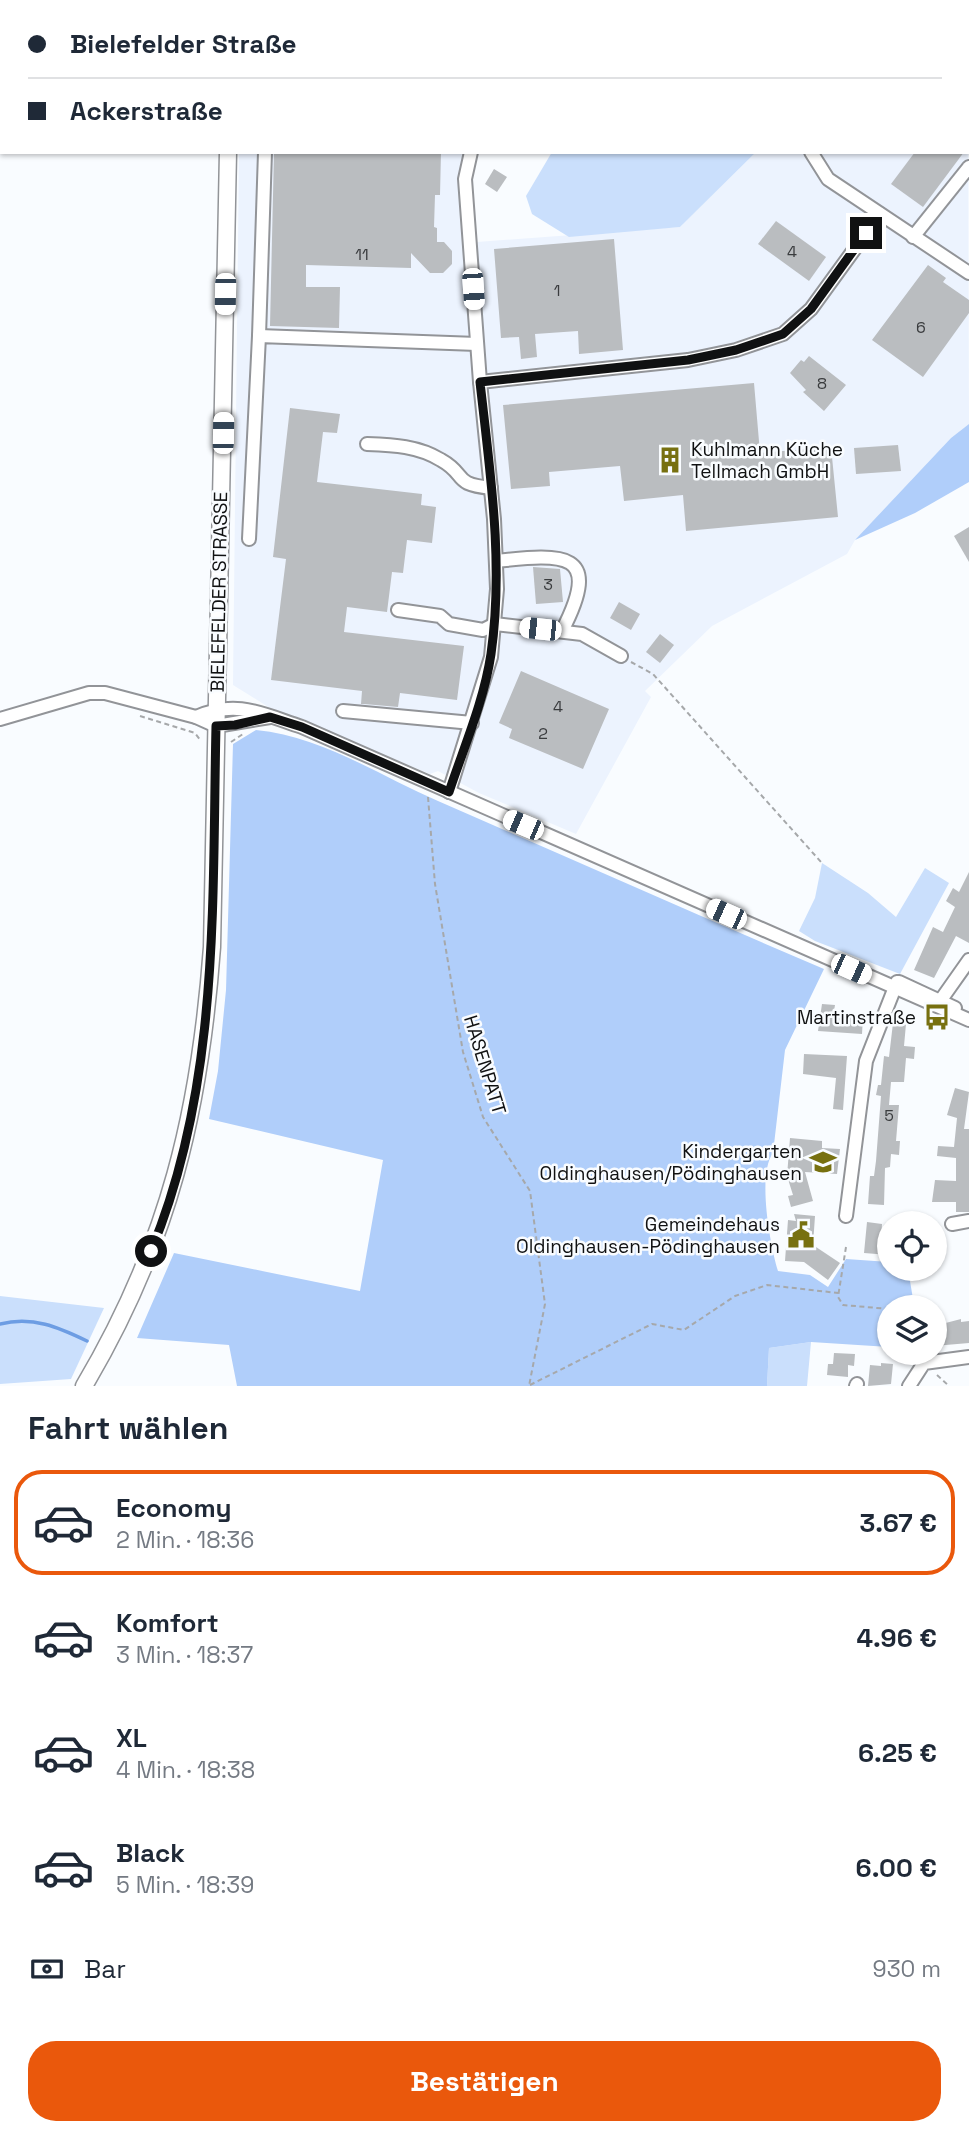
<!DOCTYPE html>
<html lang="de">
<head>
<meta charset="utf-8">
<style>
	body { margin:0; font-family:"Space Grotesk",sans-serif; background:#f2f2f3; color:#1f2937; height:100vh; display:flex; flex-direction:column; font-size:26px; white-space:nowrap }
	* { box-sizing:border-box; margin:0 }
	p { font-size:23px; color:#747a83 }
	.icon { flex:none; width:38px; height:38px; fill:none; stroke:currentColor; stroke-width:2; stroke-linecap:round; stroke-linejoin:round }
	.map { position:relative; height:1386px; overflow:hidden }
	.panel { display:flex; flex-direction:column; background:#fff; flex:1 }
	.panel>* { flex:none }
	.hud { position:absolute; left:0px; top:0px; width:970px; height:154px; box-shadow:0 2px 5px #0004; display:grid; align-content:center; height:154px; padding:0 28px; background:#fff }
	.tools { position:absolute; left:877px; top:1211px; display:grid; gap:14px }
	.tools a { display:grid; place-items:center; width:70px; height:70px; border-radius:50%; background:#fff; box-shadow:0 2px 5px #0004; font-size:35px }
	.end { position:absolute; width:32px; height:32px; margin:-16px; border:9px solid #101112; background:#fff; box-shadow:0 0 0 4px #fff }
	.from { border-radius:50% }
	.car { position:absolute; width:21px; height:42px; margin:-21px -10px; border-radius:9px; box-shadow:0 0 5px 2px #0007; background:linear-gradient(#fff 24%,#345 0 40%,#fff 0 76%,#345 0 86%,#fff 0) }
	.hud b { display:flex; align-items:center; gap:24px; height:66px; font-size:26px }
	.hud b+b { border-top:2px solid #e0e1e3 }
	.hud i { width:18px; height:18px; background:#1f2937 }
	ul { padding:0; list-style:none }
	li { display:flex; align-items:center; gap:21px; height:105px; margin:0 14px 10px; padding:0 14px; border:4px solid transparent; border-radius:28px }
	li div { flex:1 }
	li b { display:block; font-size:26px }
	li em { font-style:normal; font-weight:600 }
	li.selected { border-color:#ea580c }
	li>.icon { width:63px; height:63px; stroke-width:1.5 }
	h2 { padding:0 28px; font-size:32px; line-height:84px }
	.pay { display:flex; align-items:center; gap:18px; height:77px; padding:0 28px; font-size:26px }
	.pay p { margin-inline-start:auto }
	.button { display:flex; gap:14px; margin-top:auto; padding:14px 28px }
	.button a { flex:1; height:80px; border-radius:28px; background:#ea580c; color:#fff; font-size:28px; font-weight:600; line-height:80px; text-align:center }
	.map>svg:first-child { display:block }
	.built { fill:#ecf3fe }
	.green { fill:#cadffc }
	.forest { fill:#b0cefa }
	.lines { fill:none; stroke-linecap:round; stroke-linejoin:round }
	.stream { stroke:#6d9de3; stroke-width:3.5 }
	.building { fill:#babdc0 }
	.minor-casing { stroke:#929498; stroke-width:16 }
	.major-casing { stroke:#929498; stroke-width:19 }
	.path { stroke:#a6a8aa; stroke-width:2; stroke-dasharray:5 3.5; stroke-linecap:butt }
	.minor { stroke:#fff; stroke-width:12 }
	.major { stroke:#fff; stroke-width:16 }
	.route { stroke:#101112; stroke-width:9 }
	.labels { text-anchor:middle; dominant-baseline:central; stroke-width:5; stroke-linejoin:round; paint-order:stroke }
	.number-label { font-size:16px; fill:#3a3c3e }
	.poi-label { font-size:19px; fill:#101112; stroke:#f9fcff; text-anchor:end }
	.street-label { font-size:19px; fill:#101112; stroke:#f9fcff }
</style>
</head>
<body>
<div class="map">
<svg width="969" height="1386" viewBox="0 0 969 1386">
	<rect width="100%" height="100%" fill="#f9fcff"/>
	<!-- built -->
	<g class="built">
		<polygon points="313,0 831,0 829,2"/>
		<polygon points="968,59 969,424 951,438 855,540 847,554 712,626 645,691 651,697 576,834 479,793 438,771 430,774 270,708 233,685 239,152 465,152 460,198 464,243 680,227 756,152 968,152"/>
	</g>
	<!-- green -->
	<g class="green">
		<polygon points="552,152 756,152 680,227 569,237 532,214 526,196"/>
		<polygon points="822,863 868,893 896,917 925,868 949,883 900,974 815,941 799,931 815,898"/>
		<polygon points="0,1296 104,1308 71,1379 0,1384"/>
		<polygon points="811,1342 807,1386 767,1386 769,1348"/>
	</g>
	<!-- forest -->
	<g class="forest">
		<polygon points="969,424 969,482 915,513 855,540 951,438"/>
		<path d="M256,730c65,6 122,45 182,71 129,56 257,113 386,168l-39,81 -12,103c-16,21 -3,92 5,118l32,4 18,12 18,-28 43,3v7h19l5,30 -8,2v6h-16v40l-78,-5 -42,6 -2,38h-530l-8,-41 -92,-7 37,-85 186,38 23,-131 -174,-41 9,-48 8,-81 7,-246z"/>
	</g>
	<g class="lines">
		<!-- stream -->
		<path class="stream" d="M0,1324c33,-8 58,3 87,17"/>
	</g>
	<!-- building -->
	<g class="building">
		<polygon points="274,152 441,152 440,195 435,195 434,227 437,228 437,242 444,242 452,251 452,264 443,273 430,273 411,253 411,268 306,265 306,287 340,287 339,328 270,326"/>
		<polygon points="915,152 964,152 923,207 891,184"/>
		<polygon points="494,169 507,177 497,192 485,184"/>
		<polygon points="776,221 826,257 809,281 758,244"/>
		<polygon points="614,239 623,350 579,354 578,331 535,334 537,357 521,359 519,337 501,338 494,249"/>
		<polygon points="928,265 946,278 943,282 969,300 969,313 923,377 872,340"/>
		<polygon points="809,356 846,385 824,411 803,392 806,390 790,373 801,360 804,362"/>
		<polygon points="754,383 760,453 831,447 838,517 686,531 683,495 624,501 620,466 549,472 550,486 511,489 503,405"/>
		<polygon points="290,408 340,414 337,433 323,432 317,482 422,494 421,505 436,507 432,543 407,540 403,573 392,572 387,612 347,607 344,632 464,646 457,700 400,693 398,707 364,704 361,704 362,691 271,680 286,559 273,557"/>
		<polygon points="898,445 901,471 856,474 854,448"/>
		<polygon points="969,527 969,562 954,536"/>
		<polygon points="533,567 560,569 563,602 536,604"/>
		<polygon points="619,602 640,614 631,630 610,618"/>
		<polygon points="660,634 674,645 660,663 646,652"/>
		<polygon points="521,671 609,709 583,769 509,738 512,729 499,723"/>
		<polygon points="969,872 969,943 956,936 934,978 914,970 933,927 943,932 955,907 946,901 953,888 959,892"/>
		<polygon points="822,1004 835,1005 834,1011 855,1013 855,1016 863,1017 862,1034 818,1031"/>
		<polygon points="893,1023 906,1024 904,1046 915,1047 914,1059 906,1058 904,1082 891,1082 889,1105 899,1105 896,1141 900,1141 899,1155 891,1154 890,1167 885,1168 884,1205 868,1204 870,1176 874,1176 876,1161 881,1096 876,1095 878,1085 881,1085 884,1056 889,1057"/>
		<polygon points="804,1054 847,1056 843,1110 833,1109 836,1078 803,1074"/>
		<polygon points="955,1088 969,1092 964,1129 969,1129 969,1212 956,1212 956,1202 932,1202 935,1180 956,1181 956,1158 937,1156 938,1146 954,1147 957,1118 947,1115"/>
		<polygon points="790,1138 822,1141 822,1148 840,1149 837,1174 805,1172 813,1201 791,1207 788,1196 793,1195 787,1176"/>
		<polygon points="794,1214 815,1216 813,1245 840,1263 828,1280 804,1262 785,1261 788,1220 796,1221"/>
		<polygon points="867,1222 882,1224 881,1238 889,1239 889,1255 864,1253"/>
		<polygon points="961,1319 961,1322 969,1321 969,1343 934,1346 934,1326"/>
		<polygon points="834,1353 855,1354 854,1366 848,1365 848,1377 827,1375 828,1364 833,1364"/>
		<polygon points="881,1363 893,1364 891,1384 868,1386 870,1365 881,1366"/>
	</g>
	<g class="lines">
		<!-- minor casing -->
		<g class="minor-casing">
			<g id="minor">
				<polyline points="325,0 329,2"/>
				<polyline points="623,0 625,2"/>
				<polyline points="268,2 268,0"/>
				<polyline points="599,2 601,0"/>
				<polyline points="763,2 763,0"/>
				<polyline points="811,152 828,179 969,273"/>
				<polyline points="913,237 969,167"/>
				<polyline points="259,336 265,152"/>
				<polyline points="480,382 688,360 736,350 783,334 811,309 880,214"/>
				<path d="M367,444c27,1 51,2 74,16 27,15 10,24 50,28"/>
				<polyline points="249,539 259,336 477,344"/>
				<path d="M496,561c67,-7 108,-11 66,70"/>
				<polyline points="398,610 440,616 449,624 483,630 495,624 582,634 621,656"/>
				<polyline points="343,711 472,723"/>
				<path d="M196,717c41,-18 66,-3 106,10l667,293"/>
				<polyline points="0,719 89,693 105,693 196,717 216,726 270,717"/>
				<polyline points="449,792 491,657 497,589 494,519 480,382 465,179 471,152"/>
				<polyline points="899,982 955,1008"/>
				<polyline points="938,1004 969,960"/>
				<polyline points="846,1216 866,1061 897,982"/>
				<polyline points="952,1224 969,1221"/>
				<polyline points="856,1386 857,1384"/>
				<polyline points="909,1386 924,1363 969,1357"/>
			</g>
		</g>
		<!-- major casing -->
		<g class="major-casing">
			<g id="major">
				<polyline points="231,2 231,0"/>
				<path d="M84,1386c85,-143 116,-275 128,-439l16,-795"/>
			</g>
		</g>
		<!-- path -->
		<g class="path">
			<polyline points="897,0 899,2"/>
			<polyline points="968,56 969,57"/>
			<polyline points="631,662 653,674 821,862"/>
			<polyline points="140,716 195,733 201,741"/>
			<polyline points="231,742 243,734"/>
			<polyline points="428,797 435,884 463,1052 483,1117 530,1191 545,1304 529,1386"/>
			<polyline points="846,1247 838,1297 843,1305 889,1309"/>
			<polyline points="937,1375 949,1386"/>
			<polyline points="530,1385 652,1324 684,1330 735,1296 767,1285 838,1293"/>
		</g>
		<!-- minor -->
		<use href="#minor" class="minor"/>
		<!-- major -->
		<use href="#major" class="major"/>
	</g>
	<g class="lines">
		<!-- route -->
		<path class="route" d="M151,1251c69,-166 61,-348 65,-525l19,-1 35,-8 32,10 147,65c15,-45 35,-91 42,-138 13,-90 -1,-182 -11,-272l208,-22 48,-10 47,-16 28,-25 55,-76"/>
	</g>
	<!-- icons -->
	<defs>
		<g id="building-bare" transform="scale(2.1)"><path d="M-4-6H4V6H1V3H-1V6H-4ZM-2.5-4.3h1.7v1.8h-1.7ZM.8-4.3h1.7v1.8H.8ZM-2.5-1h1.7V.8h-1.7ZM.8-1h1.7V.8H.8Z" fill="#777010" stroke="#f9fcff" stroke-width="2.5" paint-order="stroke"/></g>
		<g id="bus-bare" transform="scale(2.1)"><path d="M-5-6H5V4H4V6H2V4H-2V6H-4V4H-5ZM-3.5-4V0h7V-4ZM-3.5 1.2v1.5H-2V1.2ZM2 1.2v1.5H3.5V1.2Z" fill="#777010" stroke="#f9fcff" stroke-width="2.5" paint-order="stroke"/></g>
		<g id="school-bare" transform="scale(2.1)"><path d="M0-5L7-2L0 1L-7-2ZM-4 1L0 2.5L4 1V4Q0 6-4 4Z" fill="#777010" stroke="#f9fcff" stroke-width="2.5" paint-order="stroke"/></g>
		<g id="civic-bare" transform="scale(2.1)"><path d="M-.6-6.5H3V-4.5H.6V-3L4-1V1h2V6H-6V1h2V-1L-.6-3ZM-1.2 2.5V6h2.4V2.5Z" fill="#777010" stroke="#f9fcff" stroke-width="2.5" paint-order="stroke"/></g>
	</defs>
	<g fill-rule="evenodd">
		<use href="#building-bare" x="670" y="460"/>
		<use href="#bus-bare" x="937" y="1017"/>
		<use href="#school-bare" x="823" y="1162"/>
		<use href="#civic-bare" x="801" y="1235"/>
	</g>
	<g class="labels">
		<!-- number labels -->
		<g class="number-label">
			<text x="792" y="251">4</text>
			<text x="362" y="254">11</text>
			<text x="557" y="290">1</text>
			<text x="921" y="327">6</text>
			<text x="822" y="383">8</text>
			<text x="548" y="584">3</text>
			<text x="558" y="706">4</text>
			<text x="543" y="733">2</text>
			<text x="889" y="1115">5</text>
		</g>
		<!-- poi labels -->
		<g class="poi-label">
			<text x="691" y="449" text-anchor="start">Kuhlmann Küche<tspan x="691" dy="22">Tellmach GmbH</tspan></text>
			<text x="916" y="1017">Martinstraße</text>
			<text x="802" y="1151">Kindergarten<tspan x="802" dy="22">Oldinghausen/Pödinghausen</tspan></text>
			<text x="780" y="1224">Gemeindehaus<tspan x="780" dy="22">Oldinghausen-Pödinghausen</tspan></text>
		</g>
		<!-- street labels -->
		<g class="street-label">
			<text transform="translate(219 592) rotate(-89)">BIELEFELDER STRASSE</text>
			<text transform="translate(485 1065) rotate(73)">HASENPATT</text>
		</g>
	</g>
</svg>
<div class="tools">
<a><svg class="icon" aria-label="locate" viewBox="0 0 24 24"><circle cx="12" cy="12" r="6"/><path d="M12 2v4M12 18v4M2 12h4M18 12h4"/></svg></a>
<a><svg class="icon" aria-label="layers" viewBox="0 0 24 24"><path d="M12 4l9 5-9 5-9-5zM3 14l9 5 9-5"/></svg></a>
</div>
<i class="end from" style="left:151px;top:1251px"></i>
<i class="end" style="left:866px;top:233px"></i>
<i class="car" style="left:473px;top:289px;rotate:176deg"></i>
<i class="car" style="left:225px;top:294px;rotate:181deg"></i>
<i class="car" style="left:223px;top:433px;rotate:1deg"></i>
<i class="car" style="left:540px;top:629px;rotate:276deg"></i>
<i class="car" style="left:523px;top:825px;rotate:293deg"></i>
<i class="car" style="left:726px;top:914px;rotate:294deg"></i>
<i class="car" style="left:851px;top:969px;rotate:114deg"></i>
<div class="hud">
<b><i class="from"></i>Bielefelder Straße</b>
<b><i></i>Ackerstraße</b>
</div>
</div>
<section class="panel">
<h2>Fahrt wählen</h2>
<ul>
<li class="selected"><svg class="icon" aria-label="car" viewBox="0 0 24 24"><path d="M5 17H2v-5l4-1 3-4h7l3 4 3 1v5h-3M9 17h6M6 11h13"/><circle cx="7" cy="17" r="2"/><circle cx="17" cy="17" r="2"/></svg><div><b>Economy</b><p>2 Min. · 18:36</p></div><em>3.67 €</em></li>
<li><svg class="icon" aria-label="car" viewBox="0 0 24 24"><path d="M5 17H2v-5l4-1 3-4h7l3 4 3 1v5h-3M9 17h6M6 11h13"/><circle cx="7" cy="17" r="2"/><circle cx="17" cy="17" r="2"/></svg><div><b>Komfort</b><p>3 Min. · 18:37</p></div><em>4.96 €</em></li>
<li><svg class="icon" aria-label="car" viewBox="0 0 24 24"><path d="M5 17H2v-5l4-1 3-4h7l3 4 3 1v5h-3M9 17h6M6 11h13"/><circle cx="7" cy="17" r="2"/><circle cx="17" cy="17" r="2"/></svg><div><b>XL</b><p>4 Min. · 18:38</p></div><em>6.25 €</em></li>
<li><svg class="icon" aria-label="car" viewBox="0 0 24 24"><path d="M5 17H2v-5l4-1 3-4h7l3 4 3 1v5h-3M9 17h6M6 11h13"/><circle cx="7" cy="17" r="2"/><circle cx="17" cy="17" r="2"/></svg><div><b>Black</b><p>5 Min. · 18:39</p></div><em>6.00 €</em></li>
</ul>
<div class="pay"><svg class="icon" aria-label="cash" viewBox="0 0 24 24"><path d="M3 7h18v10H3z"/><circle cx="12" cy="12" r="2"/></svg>Bar<p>930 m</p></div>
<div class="button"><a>Bestätigen</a></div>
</section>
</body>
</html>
